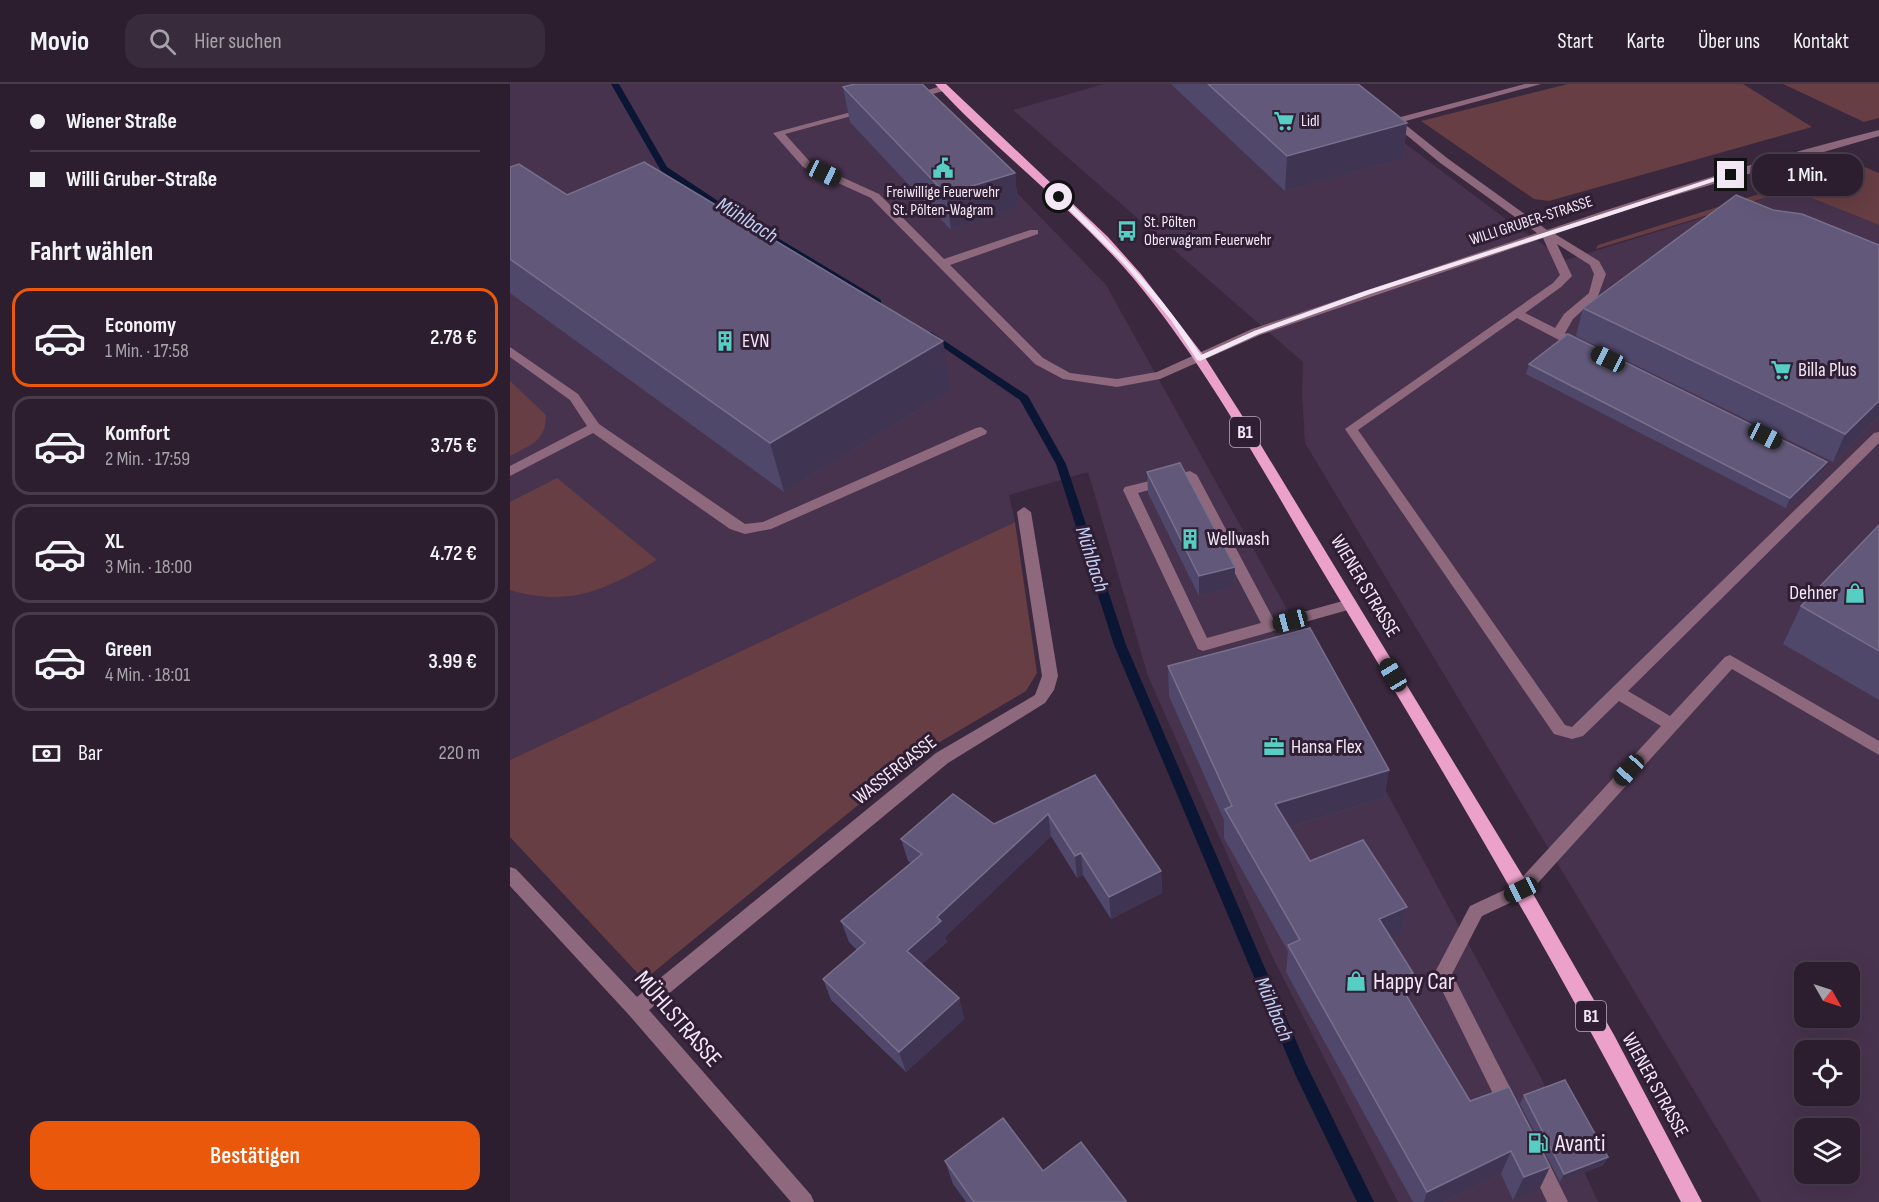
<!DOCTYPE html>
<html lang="de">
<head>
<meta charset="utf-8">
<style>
	body { margin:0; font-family:"Sofia Sans Condensed",sans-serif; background:#382b3b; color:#f1f3f6; height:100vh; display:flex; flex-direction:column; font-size:22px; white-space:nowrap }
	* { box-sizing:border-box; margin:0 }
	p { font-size:20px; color:#a6a2aa }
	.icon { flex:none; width:33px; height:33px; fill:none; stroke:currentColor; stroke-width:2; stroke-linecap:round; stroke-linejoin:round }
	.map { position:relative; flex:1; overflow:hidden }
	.panel { display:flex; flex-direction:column; background:#2c1e2f; width:510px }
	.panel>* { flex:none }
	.banner { display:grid; align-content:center; height:132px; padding:0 30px; background:#2c1e2f }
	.needle { width:39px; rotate:129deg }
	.fabs { position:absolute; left:1284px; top:878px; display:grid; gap:12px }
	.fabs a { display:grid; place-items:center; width:66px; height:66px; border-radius:12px; background:#2c1e2f; box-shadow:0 6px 24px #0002,0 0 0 2px #483c4b; font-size:30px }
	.end { position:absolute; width:27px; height:27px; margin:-14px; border:8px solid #f3e7f6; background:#111; box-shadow:0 0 0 3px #111 }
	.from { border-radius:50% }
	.bubble { position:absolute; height:42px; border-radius:18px; background:#2c1e2f; box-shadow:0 6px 24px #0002,0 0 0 2px #483c4b; font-size:20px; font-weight:600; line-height:42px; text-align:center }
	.car { position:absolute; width:18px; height:36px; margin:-18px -9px; border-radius:8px; box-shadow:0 0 4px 2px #0007; background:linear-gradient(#222 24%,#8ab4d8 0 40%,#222 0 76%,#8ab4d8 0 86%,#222 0) }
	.banner b { display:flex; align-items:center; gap:21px; height:57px; font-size:22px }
	.banner b+b { border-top:2px solid #483c4b }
	.banner i { width:15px; height:15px; background:#f1f3f6 }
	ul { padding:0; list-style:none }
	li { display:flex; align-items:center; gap:18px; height:99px; margin:0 12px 9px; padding:0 18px; border:3px solid #483c4b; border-radius:18px }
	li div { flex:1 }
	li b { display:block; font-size:22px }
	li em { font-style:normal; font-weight:600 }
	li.current { border-color:#ea580c }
	li>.icon { width:54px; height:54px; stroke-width:1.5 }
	h2 { padding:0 30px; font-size:27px; line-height:72px }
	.pay { display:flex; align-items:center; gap:15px; height:66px; padding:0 30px; font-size:22px }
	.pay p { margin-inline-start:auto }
	.primary-button { display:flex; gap:12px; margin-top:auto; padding:12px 30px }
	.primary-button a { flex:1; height:69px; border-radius:18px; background:#ea580c; color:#fff; font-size:24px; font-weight:600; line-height:69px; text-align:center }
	header { display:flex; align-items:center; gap:36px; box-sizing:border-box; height:84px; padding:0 30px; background:#2c1e2f; border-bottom:2px solid #483c4b }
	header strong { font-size:28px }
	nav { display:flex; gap:33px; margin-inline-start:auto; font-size:21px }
	.search { width:420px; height:54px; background:#382b3b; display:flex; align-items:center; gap:15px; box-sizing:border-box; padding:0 21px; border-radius:18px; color:#a6a2aa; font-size:22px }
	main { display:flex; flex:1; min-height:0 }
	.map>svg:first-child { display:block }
	.built { fill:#48334e; fill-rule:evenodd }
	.green { fill:#663e43 }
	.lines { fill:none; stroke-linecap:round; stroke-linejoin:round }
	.stream { fill:#0b1634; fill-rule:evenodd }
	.minor { fill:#8e697d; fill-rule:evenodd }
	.major { fill:#eca1cb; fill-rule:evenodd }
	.wall { fill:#50486a }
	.shaded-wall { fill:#403453 }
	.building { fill:#62597a; stroke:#786f8d; stroke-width:1.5 }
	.route { fill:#f3e7f6 }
	.labels { text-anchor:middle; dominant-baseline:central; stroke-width:6; stroke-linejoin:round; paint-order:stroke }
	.far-poi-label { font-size:16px; fill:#f3e7f6; stroke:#301e34; text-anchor:start }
	.far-street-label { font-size:16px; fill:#f3e7f6; stroke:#301e34 }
	.shield { fill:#301e34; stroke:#b8abbc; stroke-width:1.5 }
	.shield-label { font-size:18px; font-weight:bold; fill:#f3e7f6 }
	.poi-label { font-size:20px; fill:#f3e7f6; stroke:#301e34; text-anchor:start }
	.street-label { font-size:20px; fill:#f3e7f6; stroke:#301e34 }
	.water-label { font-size:21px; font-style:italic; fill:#c0d0f5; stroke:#301e34 }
	.near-poi-label { font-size:24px; fill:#f3e7f6; stroke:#301e34; text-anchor:start }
	.near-street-label { font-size:24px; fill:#f3e7f6; stroke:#301e34 }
</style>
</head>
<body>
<header>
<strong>Movio</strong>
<div class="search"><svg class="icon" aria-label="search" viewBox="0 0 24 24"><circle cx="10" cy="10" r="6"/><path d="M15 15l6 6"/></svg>Hier suchen</div>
<nav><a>Start</a><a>Karte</a><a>Über uns</a><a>Kontakt</a></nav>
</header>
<main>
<section class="panel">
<div class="banner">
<b><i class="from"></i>Wiener Straße</b>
<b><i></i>Willi Gruber-Straße</b>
</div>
<h2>Fahrt wählen</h2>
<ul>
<li class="current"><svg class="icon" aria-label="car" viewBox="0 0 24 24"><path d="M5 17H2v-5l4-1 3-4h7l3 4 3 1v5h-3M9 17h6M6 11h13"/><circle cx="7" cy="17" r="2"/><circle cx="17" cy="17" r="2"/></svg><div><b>Economy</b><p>1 Min. · 17:58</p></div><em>2.78 €</em></li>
<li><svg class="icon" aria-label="car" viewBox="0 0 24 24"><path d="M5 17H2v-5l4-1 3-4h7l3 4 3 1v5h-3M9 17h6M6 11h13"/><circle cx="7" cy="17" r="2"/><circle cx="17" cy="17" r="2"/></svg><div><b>Komfort</b><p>2 Min. · 17:59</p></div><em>3.75 €</em></li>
<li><svg class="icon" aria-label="car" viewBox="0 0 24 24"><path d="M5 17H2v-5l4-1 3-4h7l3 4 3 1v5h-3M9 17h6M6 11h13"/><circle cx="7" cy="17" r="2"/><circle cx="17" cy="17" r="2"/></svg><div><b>XL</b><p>3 Min. · 18:00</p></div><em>4.72 €</em></li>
<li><svg class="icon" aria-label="car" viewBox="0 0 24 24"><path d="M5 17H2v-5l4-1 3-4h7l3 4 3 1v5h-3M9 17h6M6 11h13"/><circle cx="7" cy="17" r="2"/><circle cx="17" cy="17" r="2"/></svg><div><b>Green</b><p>4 Min. · 18:01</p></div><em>3.99 €</em></li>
</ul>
<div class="pay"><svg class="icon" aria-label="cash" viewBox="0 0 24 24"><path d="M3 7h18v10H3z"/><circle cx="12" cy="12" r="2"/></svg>Bar<p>220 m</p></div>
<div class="primary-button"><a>Bestätigen</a></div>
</section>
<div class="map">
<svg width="1369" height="1118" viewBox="0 0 1369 1118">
	<rect width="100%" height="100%" fill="#3a283f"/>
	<!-- built -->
	<g class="built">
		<polygon points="0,0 401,0 409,7 596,201 797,561 1031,994 1088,1118 888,1118 763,874 638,592 578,388 499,411 505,438 0,676"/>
		<path d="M594,0h222l181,136 59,40 225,-70 88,35v977h-118l-456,-759 -3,-50 1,-31 -290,-252zM1294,888h46v45h-46zM1294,966h46v45h-46zM1294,1044h46v45h-46z"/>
	</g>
	<!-- green -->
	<g class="green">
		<polygon points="1058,0 1233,0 1302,43 1039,117 1024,115 911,37"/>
		<polygon points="1273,0 1369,0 1369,34 1354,38"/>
		<polygon points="1352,82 1369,89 1369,141 1281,106 1086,165 1088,161 1334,83"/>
		<path d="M0,297l36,34c0,26 -15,30 -36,41z"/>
		<path d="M47,394l100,82c-51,29 -87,48 -147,30v-88z"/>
		<polygon points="505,438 527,589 516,607 413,668 134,896 0,753 0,676"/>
	</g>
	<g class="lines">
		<!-- stream -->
		<g class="stream">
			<polygon points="101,0 109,0 157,83 223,127 371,216 371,220 365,220 217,131 151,87"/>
			<polygon points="421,248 518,312 556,380 616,561 796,980 864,1118 847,1118 785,990 604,561 546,380 510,316 418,253 416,251"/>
		</g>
		<!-- minor -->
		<g class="minor">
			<path d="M1015,0h16l-139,38 45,36 100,72c110,-37 220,-72 332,-100v6l-234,68 -90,30 44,27 7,13 -8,22 -25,23 -8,14 6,3v6h-8l-46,-24 -159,112 207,295 7,2 302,-294 5,-1v11l-251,248 42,25 55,-59 5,-2 149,86v14l-147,-86 -205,226 -45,21 -30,58 68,133 -3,7 -7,2 -7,-2 -69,-140 36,-68 45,-21 146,-159 -42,-25 -36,35 -11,3 -18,-5 -209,-305 208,-146 7,-8 -17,-37 -283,97 -100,44 -43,8 -54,-8 -28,-15 -164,-166 -68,-31 -30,-34 97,-26v4l-85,23 26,29 68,31 65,65 86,-29h8v4l-88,31 93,93 27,15 47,6 40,-7 95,-43 285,-96 -98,-71 -53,-44 5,-3 6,3zM1047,160l33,21 4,9 -5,19 -25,21 -9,14 -30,-15 36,-26 11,-11z"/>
			<polygon points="434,1 439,4 437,6 401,16 396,13"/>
			<polygon points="0,263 68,310 89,340 235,440 253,438 466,344 471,343 477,347 476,350 261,445 235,450 220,445 83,349 0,392 0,382 77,342 60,316 0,273"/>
			<path d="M680,387l7,4 77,145 76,-21 5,1 2,4 -2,4 -152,43 -5,-2 -75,-159 2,-3zM676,396l75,143 -54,15 -69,-145z"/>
			<polygon points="514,423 521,428 548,592 544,606 535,619 438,679 139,926 301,1111 304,1118 281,1118 119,931 0,802 0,783 6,785 127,913 426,669 525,611 532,592 507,428"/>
			<polygon points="1026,1064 1033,1067 1058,1118 1037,1118 1016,1074 1019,1067"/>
		</g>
		<!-- major -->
		<path class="major" d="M425,0h11l162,153 33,37 63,82 55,86 265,436 90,157 88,167h-21c-108,-210 -226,-413 -349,-615 -63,-104 -120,-214 -198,-308 -60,-71 -136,-126 -199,-195z"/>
	</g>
	<!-- wall -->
	<g class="wall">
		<polygon points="661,0 848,0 897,39 893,75 775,107"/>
		<polygon points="333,3 505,89 508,124 441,146 340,38"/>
		<polygon points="0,83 57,111 441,306 274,408 0,209"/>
		<polygon points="1263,126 1369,161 1369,332 1323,378 1066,252 1073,224"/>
		<polygon points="1019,280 1312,389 1276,424 1016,290"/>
		<polygon points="637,388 725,483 724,503 689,512 638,409"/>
		<polygon points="1369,441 1369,616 1273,560 1291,522"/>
		<polygon points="658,582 879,686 874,714 780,743 800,777 897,823 891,851 881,855 903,889 897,912 960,1017 999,1003 1029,1106 1003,1116 991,1090 934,1118 903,1118 776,888 778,867 714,754 714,736 659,612"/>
		<polygon points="585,691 651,787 652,809 601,835 573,791 567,794 541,752 435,853 437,858 412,880 449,914 454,935 396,988 321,916 313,895 347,866 339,858 331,837 401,779 398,777 391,755 484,740"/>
		<polygon points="1014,1011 1098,1073 1093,1081 1050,1098 1010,1020"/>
		<polygon points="435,1077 533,1087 616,1118 456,1118 443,1100"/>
	</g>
	<!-- shaded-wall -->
	<g class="shaded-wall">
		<polygon points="897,39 893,75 775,107 777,72"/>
		<polygon points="505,89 508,124 441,146 436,110"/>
		<polygon points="433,257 441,306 274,408 260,359"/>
		<polygon points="1369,317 1369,332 1323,378 1335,350"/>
		<polygon points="1317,378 1312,389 1276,424 1280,414"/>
		<polygon points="725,483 724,503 689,512 689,492"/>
		<polygon points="879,686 874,714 763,748 765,720"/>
		<polygon points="538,730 541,752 435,853 437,858 403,888 397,867 427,833"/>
		<polygon points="571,769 573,791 567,794 565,772"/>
		<polygon points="651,787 652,809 601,835 599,813"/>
		<polygon points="897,823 891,851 864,862 869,835"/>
		<polygon points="903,889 896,915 887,896"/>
		<polygon points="449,914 454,935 396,988 389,968"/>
		<polygon points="1001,1067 991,1090 934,1118 914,1118 917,1108"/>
		<polygon points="1098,1073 1093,1081 1050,1098 1054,1090"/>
		<polygon points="1040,1083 1029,1106 1003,1116 1014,1093"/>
	</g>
	<!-- building -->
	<g class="building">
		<polygon points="345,0 412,0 505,89 436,110 333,3"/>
		<polygon points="698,0 848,0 897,39 777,72"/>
		<polygon points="134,78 433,257 260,359 0,175 0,83 9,80 57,111"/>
		<polygon points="1226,111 1263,126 1292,130 1369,161 1369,317 1335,350 1073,224"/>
		<polygon points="1058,250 1317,378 1280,414 1019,280"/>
		<polygon points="670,379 725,483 689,492 637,388"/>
		<polygon points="1369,441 1369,567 1291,522"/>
		<polygon points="800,544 879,686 765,720 800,777 853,756 897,823 869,835 903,889 887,896 960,1017 999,1003 1040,1083 1014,1093 1001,1067 917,1108 778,861 790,856 715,725 722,722 658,582"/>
		<polygon points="585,691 651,787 599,813 571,769 565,772 538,730 427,833 431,837 397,867 449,914 389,968 313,895 355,859 331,837 412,770 391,755 443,710 484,740"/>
		<polygon points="1055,996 1098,1073 1054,1090 1014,1011"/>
		<polygon points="493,1034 533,1087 571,1058 616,1117 615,1118 464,1118 435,1077"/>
	</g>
	<!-- route -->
	<path class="route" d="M1218,89l6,2 -364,119 -111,40 -59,27 -3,-1 -26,-40 -47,-56 -68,-67 6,-2c54,53 98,97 139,160l53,-24 111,-40z"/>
	<!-- icons -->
	<defs>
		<g id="supermarket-bare" transform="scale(1.62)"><path d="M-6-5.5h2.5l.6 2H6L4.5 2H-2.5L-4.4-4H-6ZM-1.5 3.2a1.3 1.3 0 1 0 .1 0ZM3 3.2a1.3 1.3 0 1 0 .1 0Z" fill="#56cec4" stroke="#301e34" stroke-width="2.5" paint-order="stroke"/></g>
		<g id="civic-bare" transform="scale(1.62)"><path d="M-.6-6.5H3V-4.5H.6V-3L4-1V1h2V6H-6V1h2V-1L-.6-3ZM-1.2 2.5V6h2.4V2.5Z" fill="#56cec4" stroke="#301e34" stroke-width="2.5" paint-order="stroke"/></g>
		<g id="bus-bare" transform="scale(1.62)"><path d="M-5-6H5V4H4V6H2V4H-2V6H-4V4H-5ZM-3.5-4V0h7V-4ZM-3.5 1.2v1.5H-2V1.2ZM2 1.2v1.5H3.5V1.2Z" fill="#56cec4" stroke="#301e34" stroke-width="2.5" paint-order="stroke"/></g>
		<g id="building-bare" transform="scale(1.62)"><path d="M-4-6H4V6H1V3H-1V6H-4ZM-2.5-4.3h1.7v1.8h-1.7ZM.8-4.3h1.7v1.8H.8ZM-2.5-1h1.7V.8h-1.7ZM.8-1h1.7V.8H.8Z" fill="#56cec4" stroke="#301e34" stroke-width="2.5" paint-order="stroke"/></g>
		<g id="shop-bare" transform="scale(1.62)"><path d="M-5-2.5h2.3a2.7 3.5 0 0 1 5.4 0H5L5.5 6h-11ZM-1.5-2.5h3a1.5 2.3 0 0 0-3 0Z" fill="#56cec4" stroke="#301e34" stroke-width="2.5" paint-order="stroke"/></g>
		<g id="office-bare" transform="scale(1.62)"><path d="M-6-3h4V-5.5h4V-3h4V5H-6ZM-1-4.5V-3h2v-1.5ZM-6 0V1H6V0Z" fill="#56cec4" stroke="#301e34" stroke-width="2.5" paint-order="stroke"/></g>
		<g id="fuel-bare" transform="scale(1.62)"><path d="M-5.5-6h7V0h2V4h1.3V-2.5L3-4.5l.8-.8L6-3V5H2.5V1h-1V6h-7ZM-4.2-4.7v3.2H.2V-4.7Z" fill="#56cec4" stroke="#301e34" stroke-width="2.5" paint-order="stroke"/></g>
	</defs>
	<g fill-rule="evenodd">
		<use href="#supermarket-bare" x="774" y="37"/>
		<use href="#civic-bare" x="433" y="84"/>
		<use href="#bus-bare" x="617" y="147"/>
		<use href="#building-bare" x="215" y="257"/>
		<use href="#supermarket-bare" x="1271" y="286"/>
		<use href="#building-bare" x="680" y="455"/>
		<use href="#shop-bare" x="1345" y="509"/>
		<use href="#office-bare" x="764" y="663"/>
		<use href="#shop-bare" x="846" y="897"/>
		<use href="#fuel-bare" x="1028" y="1059"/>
	</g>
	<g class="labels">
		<!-- far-poi labels -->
		<g class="far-poi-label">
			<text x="791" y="37">Lidl</text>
			<text x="433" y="108" text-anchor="middle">Freiwillige Feuerwehr<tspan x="433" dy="18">St. Pölten-Wagram</tspan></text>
			<text x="634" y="138">St. Pölten<tspan x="634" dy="18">Oberwagram Feuerwehr</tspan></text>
		</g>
		<!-- far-street labels -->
		<g class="far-street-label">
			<text transform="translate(1021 137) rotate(-18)">WILLI GRUBER-STRASSE</text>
		</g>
		<!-- shield labels -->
		<g class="shield">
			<rect x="720" y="333" width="30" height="30" rx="4.5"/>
			<rect x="1066" y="917" width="30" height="30" rx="4.5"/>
		</g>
		<g class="shield-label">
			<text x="735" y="348">B1</text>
			<text x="1081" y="932">B1</text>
		</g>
		<!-- poi labels -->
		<g class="poi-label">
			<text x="232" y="257">EVN</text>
			<text x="1288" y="286">Billa Plus</text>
			<text x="697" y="455">Wellwash</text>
			<text x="1328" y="509" text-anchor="end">Dehner</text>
			<text x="781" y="663">Hansa Flex</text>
		</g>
		<!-- street labels -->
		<g class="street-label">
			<text transform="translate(855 502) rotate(59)">WIENER STRASSE</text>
			<text transform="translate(385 686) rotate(-38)">WASSERGASSE</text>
			<text transform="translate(1145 1001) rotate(61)">WIENER STRASSE</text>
		</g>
		<!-- water labels -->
		<g class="water-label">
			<text transform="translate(237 136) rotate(32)">Mühlbach</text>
			<text transform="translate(582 475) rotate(72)">Mühlbach</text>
			<text transform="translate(764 925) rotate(67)">Mühlbach</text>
		</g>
		<!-- near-poi labels -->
		<g class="near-poi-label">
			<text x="863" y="897">Happy Car</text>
			<text x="1045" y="1059">Avanti</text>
		</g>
		<!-- near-street labels -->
		<g class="near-street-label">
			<text transform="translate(168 935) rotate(49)">MÜHLSTRASSE</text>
		</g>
	</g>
</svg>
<div class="fabs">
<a><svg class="needle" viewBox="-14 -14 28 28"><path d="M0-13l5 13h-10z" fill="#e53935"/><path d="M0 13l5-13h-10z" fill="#a6a2aa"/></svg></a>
<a><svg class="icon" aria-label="locate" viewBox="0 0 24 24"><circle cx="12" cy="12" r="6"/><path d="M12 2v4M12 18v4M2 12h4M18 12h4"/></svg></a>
<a><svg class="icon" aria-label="layers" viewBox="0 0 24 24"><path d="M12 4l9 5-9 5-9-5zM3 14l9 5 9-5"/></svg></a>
</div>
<i class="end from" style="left:549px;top:113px"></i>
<i class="end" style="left:1221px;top:91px"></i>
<div class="bubble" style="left:1242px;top:70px;width:111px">1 Min.</div>
<i class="car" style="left:314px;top:89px;rotate:115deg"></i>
<i class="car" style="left:1098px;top:275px;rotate:296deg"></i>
<i class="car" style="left:1255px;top:352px;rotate:117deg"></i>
<i class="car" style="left:780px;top:537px;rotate:255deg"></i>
<i class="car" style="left:883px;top:591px;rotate:329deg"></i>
<i class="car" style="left:1119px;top:686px;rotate:222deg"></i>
<i class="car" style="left:1011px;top:806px;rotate:244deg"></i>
</div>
</main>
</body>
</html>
